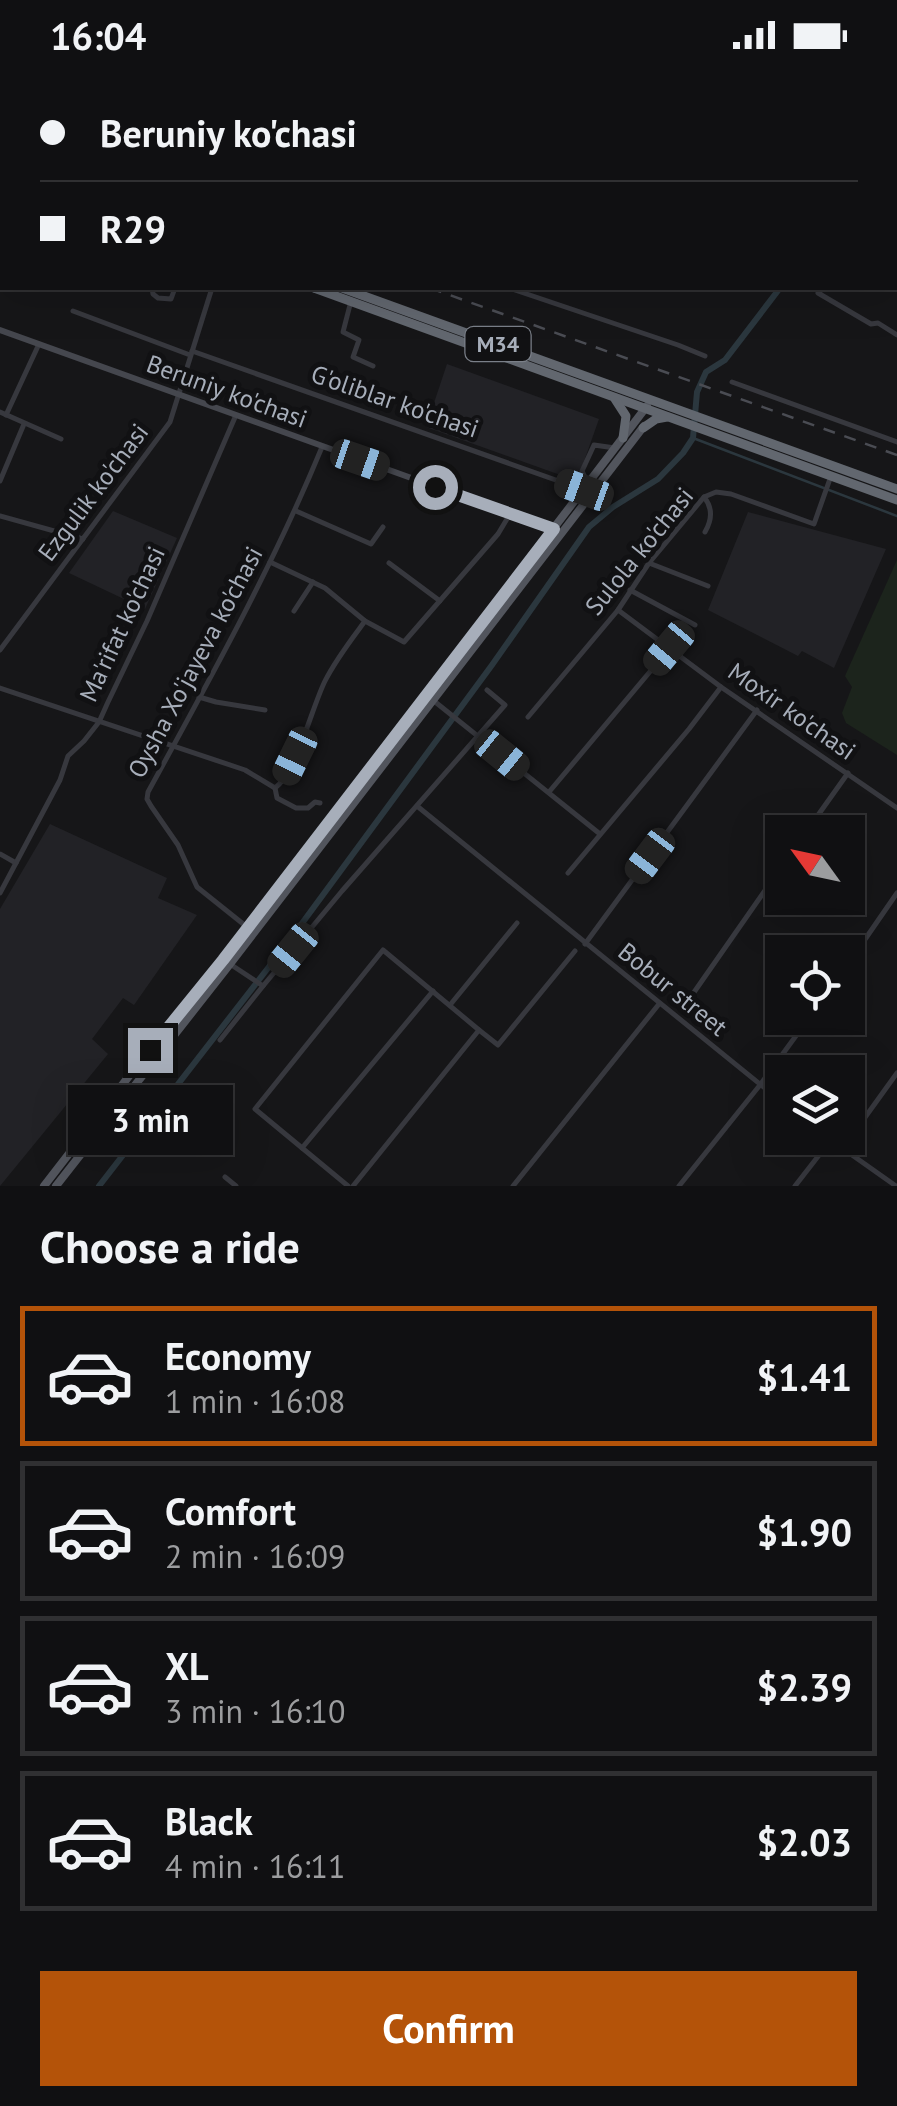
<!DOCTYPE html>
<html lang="en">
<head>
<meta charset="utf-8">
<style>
	body { margin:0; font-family:"PT Sans",sans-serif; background:#19191b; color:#f1f3f6; height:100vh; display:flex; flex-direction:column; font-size:38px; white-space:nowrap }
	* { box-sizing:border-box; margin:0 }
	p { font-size:32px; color:#9c9d9f }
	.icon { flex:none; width:55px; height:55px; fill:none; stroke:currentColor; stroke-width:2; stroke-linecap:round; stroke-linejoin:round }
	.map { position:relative; height:1116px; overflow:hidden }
	.sheet { display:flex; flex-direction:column; background:#101012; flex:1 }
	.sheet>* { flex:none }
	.guide { position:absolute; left:0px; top:0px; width:898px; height:220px; box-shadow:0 10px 40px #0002,0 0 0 2px #303032; display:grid; align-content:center; height:220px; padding:0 40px; background:#101012 }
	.needle { width:65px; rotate:303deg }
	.fabs { position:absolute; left:765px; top:745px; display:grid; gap:20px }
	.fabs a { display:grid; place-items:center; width:100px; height:100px; border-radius:0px; background:#101012; box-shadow:0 10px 40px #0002,0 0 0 2px #303032; font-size:50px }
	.end { position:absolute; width:45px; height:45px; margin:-22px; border:12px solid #a7aeba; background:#111; box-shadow:0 0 0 5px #111 }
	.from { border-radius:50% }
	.bubble { position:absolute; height:70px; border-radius:0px; background:#101012; box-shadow:0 10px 40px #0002,0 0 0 2px #303032; font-size:32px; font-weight:800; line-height:70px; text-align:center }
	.car { position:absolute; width:30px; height:60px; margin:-30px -15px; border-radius:12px; box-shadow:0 0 8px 2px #0007; background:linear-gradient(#222 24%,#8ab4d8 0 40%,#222 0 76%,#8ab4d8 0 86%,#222 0) }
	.guide b { display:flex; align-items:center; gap:35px; height:95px; font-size:38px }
	.guide b+b { border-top:2px solid #303032 }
	.guide i { width:25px; height:25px; background:#f1f3f6 }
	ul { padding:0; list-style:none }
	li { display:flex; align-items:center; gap:30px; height:140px; margin:0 20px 15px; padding:0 20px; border:5px solid #303032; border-radius:0px }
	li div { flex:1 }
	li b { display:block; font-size:38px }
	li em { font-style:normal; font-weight:800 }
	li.current { border-color:#b45309 }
	li>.icon { width:90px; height:90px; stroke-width:1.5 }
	h2 { padding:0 40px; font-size:45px; line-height:120px }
	.primary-button { display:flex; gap:20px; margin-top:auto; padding:20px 40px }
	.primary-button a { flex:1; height:115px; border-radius:0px; background:#b45309; color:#fff; font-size:40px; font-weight:800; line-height:115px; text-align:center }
	.status { display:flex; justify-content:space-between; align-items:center; height:70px; padding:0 50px; background:#101012; direction:ltr }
	.status svg { height:28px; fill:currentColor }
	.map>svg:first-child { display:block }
	.built { fill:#222226 }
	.green { fill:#1c241c }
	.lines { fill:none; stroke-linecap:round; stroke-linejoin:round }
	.stream { stroke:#2b373e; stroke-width:2.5 }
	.canal { stroke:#2b373e; stroke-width:6 }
	.street { stroke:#37383e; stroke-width:5 }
	.secondary { stroke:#45474e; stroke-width:6 }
	.primary { stroke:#52555d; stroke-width:8 }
	.highway { stroke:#62676f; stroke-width:9 }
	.rail { stroke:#4a4c53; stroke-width:2.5; stroke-dasharray:12 10; stroke-linecap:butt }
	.route { stroke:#a7aeba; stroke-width:12 }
	.labels { text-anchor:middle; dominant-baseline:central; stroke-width:10; stroke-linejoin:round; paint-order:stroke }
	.shield { fill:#111113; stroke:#7a7f88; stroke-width:2.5 }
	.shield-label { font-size:22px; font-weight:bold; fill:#a7aeba }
	.street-label { font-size:25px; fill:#a7aeba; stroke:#111113 }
</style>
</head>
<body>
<div class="status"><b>16:04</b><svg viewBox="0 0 49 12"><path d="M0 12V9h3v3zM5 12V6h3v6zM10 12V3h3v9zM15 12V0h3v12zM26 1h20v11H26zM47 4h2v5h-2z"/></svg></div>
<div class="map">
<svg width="897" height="1116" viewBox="0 0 897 1116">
	<rect width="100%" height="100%" fill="#161618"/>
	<!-- built -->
	<g class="built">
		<polygon points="447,294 599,349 577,411 426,357"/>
		<polygon points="113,441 177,468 145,539 69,503"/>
		<polygon points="748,442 886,479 834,598 802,581 798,586 708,540"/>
		<polygon points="50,754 167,808 158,828 197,845 134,935 123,928 92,969 108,984 0,1116 0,839"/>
	</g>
	<!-- green -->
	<polygon class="green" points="897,490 897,685 846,653 842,643 852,617 845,606"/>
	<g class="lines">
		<!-- stream -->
		<polyline class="stream" points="693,368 897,446"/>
		<!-- canal -->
		<g class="canal">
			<polyline points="895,70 897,67"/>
			<polyline points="99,1116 289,871 492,595 589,457 613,437 658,409 683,383 693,368 697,322 706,302 725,290 780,218"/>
		</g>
		<!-- street -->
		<g class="street">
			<polyline points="118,0 125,2"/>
			<polyline points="538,0 545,2"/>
			<polyline points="154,2 155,0"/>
			<polyline points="529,2 530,0"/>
			<polyline points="709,2 710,0"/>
			<polyline points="895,147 897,145"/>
			<polyline points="152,218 153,224 158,228 171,229 175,218"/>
			<polyline points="509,218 678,275 705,286"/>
			<polyline points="823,218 818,223 871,254 878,253 897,265"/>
			<polyline points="351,231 343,262 359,270 353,287 373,296"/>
			<polyline points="73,241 190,285"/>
			<polyline points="192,281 584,420"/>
			<polyline points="732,312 897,372"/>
			<polyline points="0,342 61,369"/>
			<polyline points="6,345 39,274"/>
			<polyline points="0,411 24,354"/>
			<polyline points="587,411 582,401 594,375 615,378"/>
			<path d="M704,427c9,11 8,23 1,35"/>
			<polyline points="296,441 371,474 383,457"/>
			<polyline points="0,446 83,469"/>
			<polyline points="270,492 325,518 365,551 404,572 498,464 510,444"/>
			<polyline points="389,493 440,531"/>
			<polyline points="649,493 708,516"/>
			<polyline points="630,520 695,555"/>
			<polyline points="618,540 721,617 897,738"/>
			<polyline points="294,541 313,512"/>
			<polyline points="0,580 170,352 212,218"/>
			<polyline points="0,618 245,700 275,718"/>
			<polyline points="199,627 216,632 265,640"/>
			<polyline points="434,631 600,764"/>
			<polyline points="528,647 618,540 649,493 704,427 716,422 731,424 814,454 831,406"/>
			<path d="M275,718c21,-15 37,-81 50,-107 11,-22 26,-41 40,-60"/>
			<polyline points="275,718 277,728 296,738 308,738 315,732 320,733"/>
			<polyline points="549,722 669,579"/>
			<polyline points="417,736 782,1032"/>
			<polyline points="806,762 848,703"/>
			<polyline points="0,784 16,793"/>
			<polyline points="568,803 689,659 721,617"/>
			<polyline points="0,823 60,710 68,686 84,671 99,652 108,632 147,551 236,345"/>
			<path d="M247,857l-50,-40 -19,-42 -27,-39 -4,-7 1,-7c62,-113 125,-226 174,-345"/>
			<polyline points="585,874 757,640"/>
			<polyline points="230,894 263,916 342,821 505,635 487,620"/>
			<polyline points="848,894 897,823"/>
			<polyline points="690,928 782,796"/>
			<polyline points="450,935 517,853"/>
			<polyline points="220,970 263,916"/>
			<polyline points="828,1068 896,1116"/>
			<polyline points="302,1078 433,921"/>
			<polyline points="843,1078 897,1003"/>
			<polyline points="225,1107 236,1116"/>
			<polyline points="348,1116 255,1039 383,880 479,960"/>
			<polyline points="353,1116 479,960 498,975 575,881"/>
			<polyline points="513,1116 659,934"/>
			<polyline points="679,1116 760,1015 809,948"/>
			<polyline points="795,1116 830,1071"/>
		</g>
		<!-- secondary -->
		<polyline class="secondary" points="0,260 553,459"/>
		<!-- primary -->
		<g class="primary">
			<polyline points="44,1116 167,957 223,891 647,336"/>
			<polyline points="56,1116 230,894 644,356"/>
		</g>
		<!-- highway -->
		<g class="highway">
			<polyline points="0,93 2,94"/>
			<polyline points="0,105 2,106"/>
			<polyline points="314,218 897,430"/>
			<polyline points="342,218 897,419"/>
			<polyline points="615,329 626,346 623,368"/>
			<polyline points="643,358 656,349 667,347"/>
		</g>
		<!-- rail -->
		<g class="rail">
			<polyline points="0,59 2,59"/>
			<polyline points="430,218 897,385"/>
		</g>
	</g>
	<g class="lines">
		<!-- route -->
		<polyline class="route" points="150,980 223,890 554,459 435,417"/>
	</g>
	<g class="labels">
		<!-- shield labels -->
		<rect class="shield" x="465.5" y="257" width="65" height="34" rx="8"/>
		<g class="shield-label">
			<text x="498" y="274">M34</text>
		</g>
		<!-- street labels -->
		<g class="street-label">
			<text transform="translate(227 321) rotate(20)">Beruniy ko'chasi</text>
			<text transform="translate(395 331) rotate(19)">G'oliblar ko'chasi</text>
			<text transform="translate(93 422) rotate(-53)">Ezgulik ko'chasi</text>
			<text transform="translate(639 481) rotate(-51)">Sulola ko'chasi</text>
			<text transform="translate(122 554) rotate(-65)">Ma'rifat ko'chasi</text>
			<text transform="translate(195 592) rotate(-62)">Oysha Xo'jayeva ko'chasi</text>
			<text transform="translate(792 641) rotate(35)">Moxir ko'chasi</text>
			<text transform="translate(673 919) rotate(39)">Bobur street</text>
		</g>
	</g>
</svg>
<div class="fabs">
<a><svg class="needle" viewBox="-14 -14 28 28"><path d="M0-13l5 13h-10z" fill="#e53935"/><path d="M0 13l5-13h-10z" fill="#9c9d9f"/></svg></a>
<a><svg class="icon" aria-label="locate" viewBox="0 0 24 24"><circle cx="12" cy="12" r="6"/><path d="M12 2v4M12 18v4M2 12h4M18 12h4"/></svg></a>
<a><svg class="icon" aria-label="layers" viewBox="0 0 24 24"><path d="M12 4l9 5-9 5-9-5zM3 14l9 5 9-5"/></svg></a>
</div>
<i class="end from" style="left:435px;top:417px"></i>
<i class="end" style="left:150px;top:980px"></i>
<div class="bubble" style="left:68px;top:1015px;width:165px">3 min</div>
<i class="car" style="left:360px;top:390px;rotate:109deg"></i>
<i class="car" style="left:584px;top:420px;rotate:290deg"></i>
<i class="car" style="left:669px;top:578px;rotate:220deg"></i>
<i class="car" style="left:502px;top:685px;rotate:129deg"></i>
<i class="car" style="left:295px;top:686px;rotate:206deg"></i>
<i class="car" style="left:650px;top:786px;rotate:217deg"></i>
<i class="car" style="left:293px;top:880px;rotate:219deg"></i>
<div class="guide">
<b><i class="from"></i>Beruniy ko'chasi</b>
<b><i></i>R29</b>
</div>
</div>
<section class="sheet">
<h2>Choose a ride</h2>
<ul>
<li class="current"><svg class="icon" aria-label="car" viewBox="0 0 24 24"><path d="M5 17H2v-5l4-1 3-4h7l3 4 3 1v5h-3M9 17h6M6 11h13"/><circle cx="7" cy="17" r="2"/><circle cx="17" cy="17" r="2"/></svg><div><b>Economy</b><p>1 min · 16:08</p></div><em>$1.41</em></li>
<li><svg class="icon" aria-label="car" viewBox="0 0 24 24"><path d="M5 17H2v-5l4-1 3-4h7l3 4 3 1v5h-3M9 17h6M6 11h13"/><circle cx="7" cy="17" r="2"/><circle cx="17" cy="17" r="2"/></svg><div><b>Comfort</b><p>2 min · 16:09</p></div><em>$1.90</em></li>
<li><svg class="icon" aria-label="car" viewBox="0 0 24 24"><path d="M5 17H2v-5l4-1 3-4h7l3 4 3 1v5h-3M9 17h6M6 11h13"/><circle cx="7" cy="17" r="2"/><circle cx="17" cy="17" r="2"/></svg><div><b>XL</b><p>3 min · 16:10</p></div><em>$2.39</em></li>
<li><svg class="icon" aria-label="car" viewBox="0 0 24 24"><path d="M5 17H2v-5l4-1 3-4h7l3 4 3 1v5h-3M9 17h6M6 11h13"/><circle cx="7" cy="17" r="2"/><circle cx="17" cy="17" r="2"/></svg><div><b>Black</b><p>4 min · 16:11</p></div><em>$2.03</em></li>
</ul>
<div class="primary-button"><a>Confirm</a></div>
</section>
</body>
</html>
